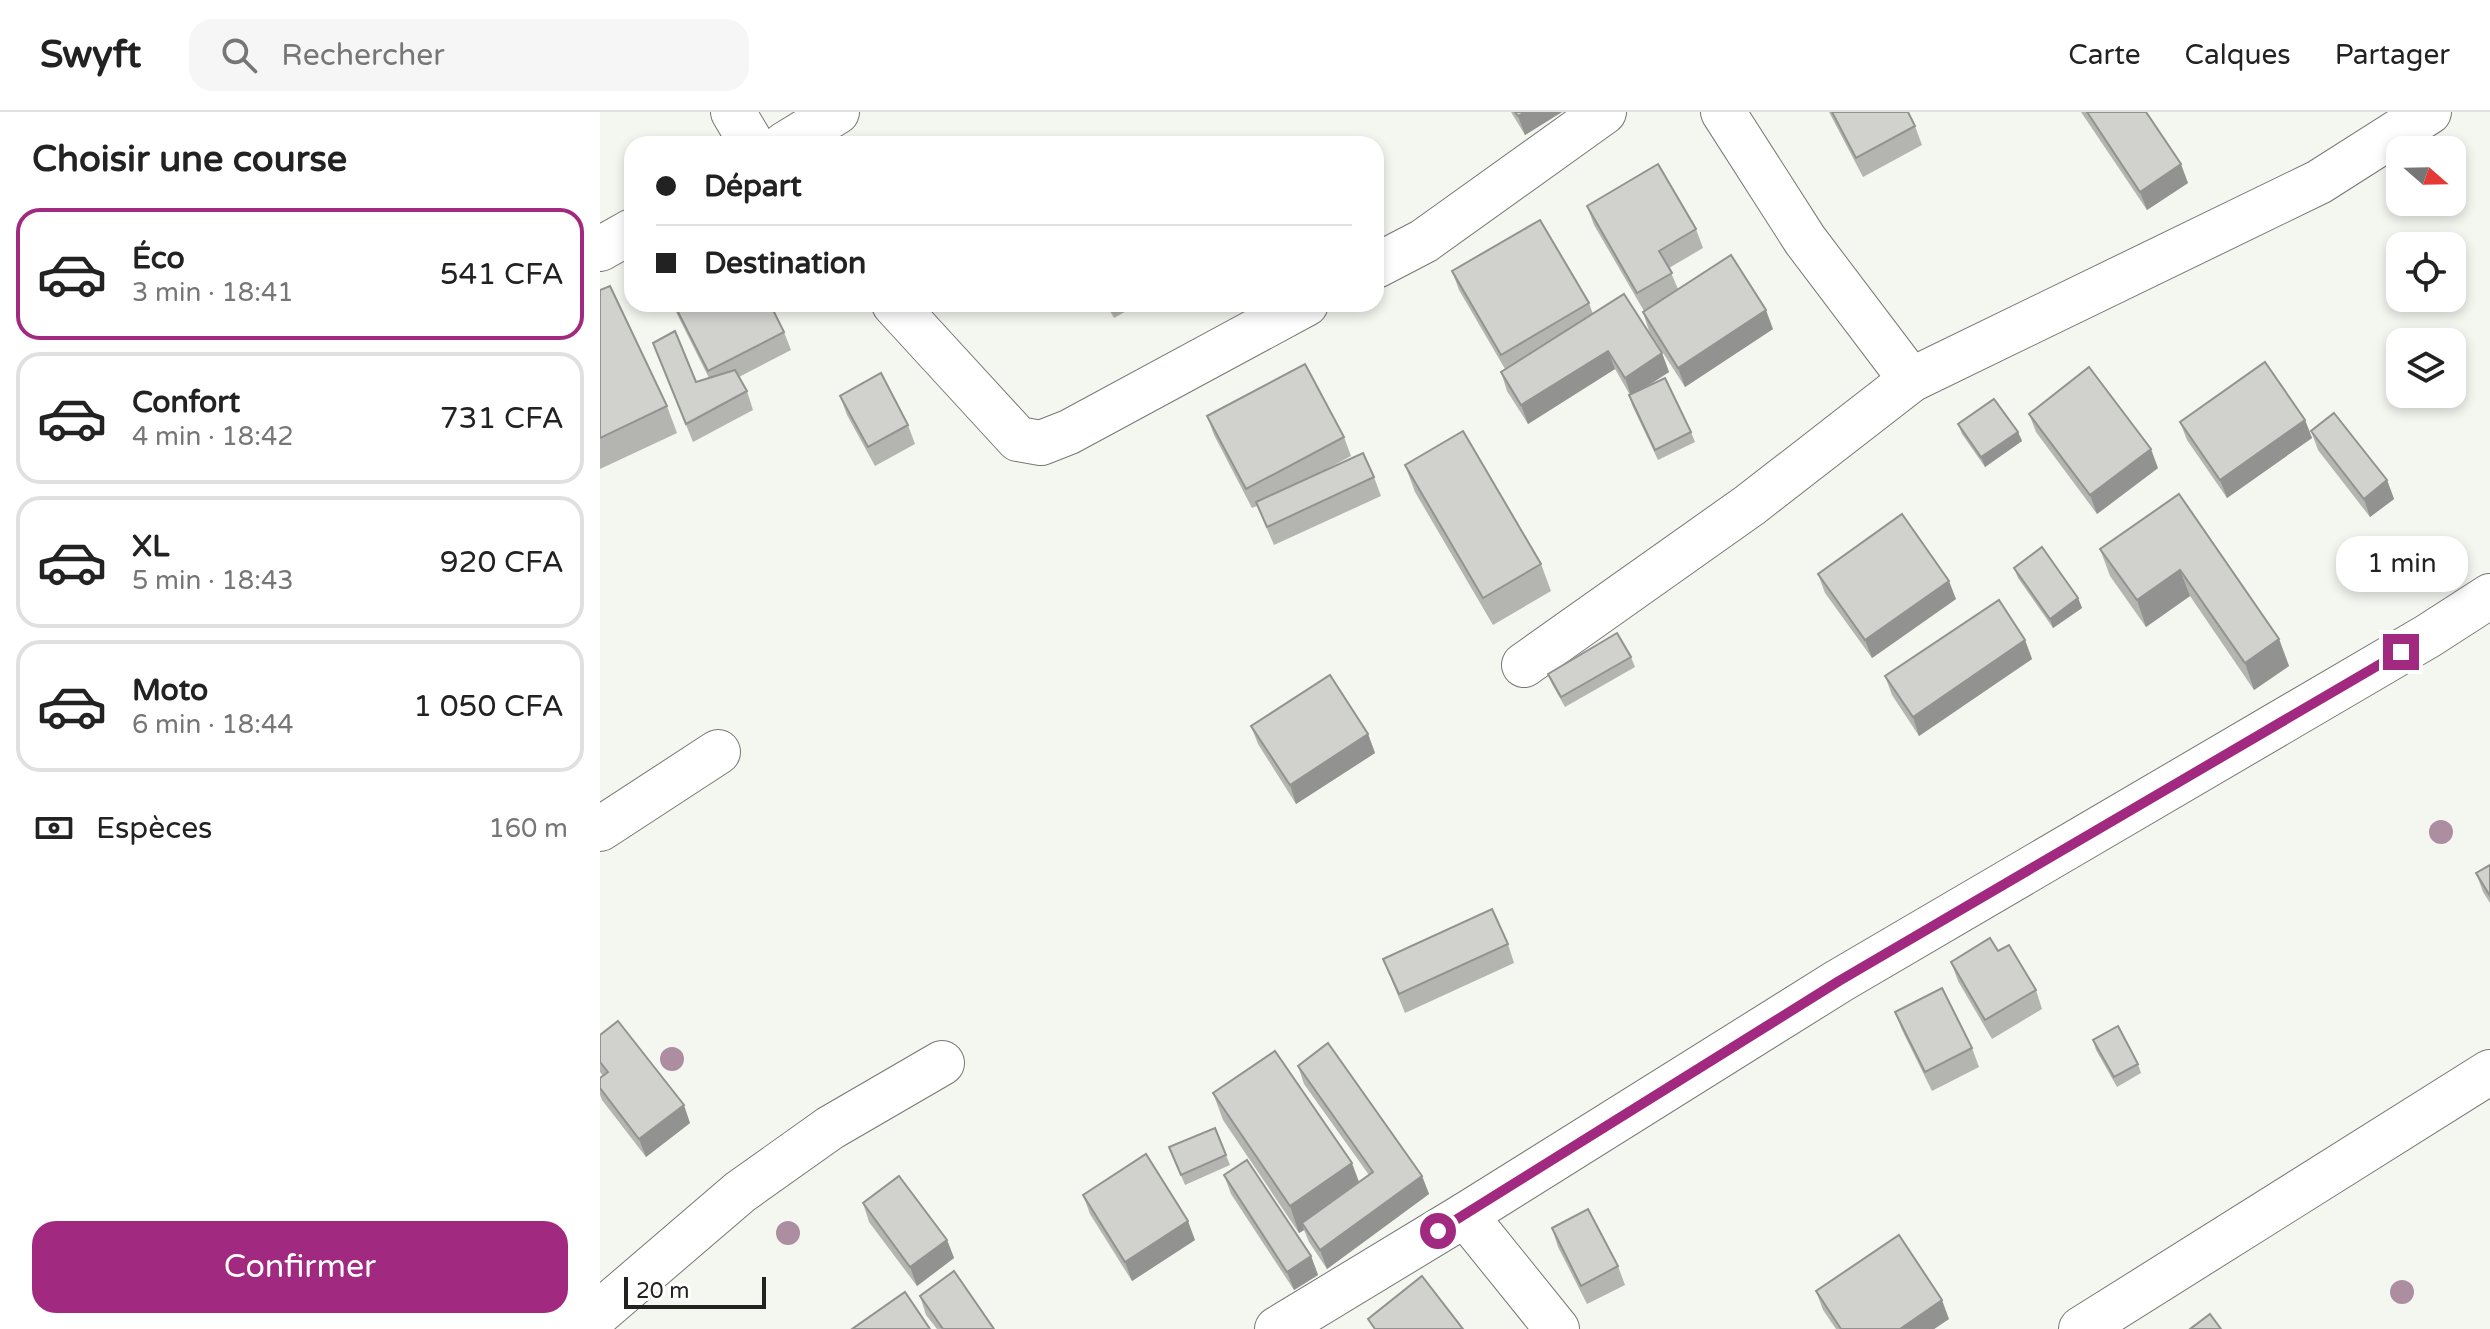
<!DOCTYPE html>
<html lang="fr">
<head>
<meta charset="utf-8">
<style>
	body { margin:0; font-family:"Varela Round",sans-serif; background:#f6f6f6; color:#222; height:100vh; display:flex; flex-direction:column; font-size:30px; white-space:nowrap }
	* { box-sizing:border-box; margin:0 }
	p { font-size:26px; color:#767676 }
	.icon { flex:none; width:44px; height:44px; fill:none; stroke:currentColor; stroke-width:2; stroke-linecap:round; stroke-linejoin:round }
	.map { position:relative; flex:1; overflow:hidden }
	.side { display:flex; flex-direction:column; background:#fff; width:600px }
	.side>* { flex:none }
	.hud { position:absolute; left:24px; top:24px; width:760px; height:176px; border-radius:24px; box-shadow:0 4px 12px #0003; display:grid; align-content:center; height:176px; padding:0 32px; background:#fff }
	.needle { width:52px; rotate:110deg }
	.buttons { position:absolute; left:1786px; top:24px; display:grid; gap:16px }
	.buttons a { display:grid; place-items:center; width:80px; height:80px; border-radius:16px; background:#fff; box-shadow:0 4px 12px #0003; font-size:40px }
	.scale { position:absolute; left:24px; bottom:20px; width:142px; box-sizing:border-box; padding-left:8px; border:4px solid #222220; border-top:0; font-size:22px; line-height:28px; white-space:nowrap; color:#222220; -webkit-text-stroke:6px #fff; paint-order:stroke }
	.end { position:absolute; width:36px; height:36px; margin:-18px; border:10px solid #a12980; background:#fff; box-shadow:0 0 0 4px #fff }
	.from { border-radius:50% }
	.bubble { position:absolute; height:56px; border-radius:24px; background:#fff; box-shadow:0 4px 12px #0003; font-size:26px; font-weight:600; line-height:56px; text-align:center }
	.hud b { display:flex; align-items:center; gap:28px; height:76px; font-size:30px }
	.hud b+b { border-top:2px solid #e0e0e0 }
	.hud i { width:20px; height:20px; background:#222 }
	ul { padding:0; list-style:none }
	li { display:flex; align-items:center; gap:24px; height:132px; margin:0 16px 12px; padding:0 16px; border:4px solid #e0e0e0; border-radius:24px }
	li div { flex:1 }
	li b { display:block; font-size:30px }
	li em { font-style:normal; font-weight:600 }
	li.active { border-color:#a12980 }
	li>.icon { width:72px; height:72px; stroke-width:1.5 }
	h2 { padding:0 32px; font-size:36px; line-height:96px }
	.pay { display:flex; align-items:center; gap:20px; height:88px; padding:0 32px; font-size:30px }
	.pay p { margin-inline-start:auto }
	.action { display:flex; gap:16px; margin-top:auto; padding:16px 32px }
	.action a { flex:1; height:92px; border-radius:24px; background:#a12980; color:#fff; font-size:32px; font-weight:600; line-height:92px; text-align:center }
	header { display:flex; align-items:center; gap:48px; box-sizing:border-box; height:112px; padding:0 40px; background:#fff; border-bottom:2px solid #e0e0e0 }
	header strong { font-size:38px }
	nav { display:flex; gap:44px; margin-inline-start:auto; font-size:28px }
	.search { width:560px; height:72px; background:#f6f6f6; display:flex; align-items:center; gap:20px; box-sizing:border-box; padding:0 28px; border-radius:24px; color:#767676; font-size:30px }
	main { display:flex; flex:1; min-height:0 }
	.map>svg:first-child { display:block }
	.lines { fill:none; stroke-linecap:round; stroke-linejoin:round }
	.street-casing { stroke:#777874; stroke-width:46 }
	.street { stroke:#fff; stroke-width:44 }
	.tree { fill:#ac8ea0 }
	.wall { fill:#b4b5b1 }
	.shaded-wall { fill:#929390 }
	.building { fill:#d1d2ce; stroke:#929390; stroke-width:2 }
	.route { stroke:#a12980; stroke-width:10 }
</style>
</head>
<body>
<header>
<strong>Swyft</strong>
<div class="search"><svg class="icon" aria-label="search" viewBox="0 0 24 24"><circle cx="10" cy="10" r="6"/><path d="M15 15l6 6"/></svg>Rechercher</div>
<nav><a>Carte</a><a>Calques</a><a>Partager</a></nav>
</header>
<main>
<section class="side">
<h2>Choisir une course</h2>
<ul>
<li class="active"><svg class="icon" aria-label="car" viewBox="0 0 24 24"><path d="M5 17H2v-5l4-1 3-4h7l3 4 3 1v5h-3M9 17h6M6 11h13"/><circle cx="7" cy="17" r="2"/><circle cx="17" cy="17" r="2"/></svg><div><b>Éco</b><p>3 min · 18:41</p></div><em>541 CFA</em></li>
<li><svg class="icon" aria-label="car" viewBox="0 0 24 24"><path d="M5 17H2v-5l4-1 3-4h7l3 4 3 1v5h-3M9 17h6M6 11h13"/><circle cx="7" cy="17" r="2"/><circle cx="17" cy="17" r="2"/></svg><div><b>Confort</b><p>4 min · 18:42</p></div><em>731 CFA</em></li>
<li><svg class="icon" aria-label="car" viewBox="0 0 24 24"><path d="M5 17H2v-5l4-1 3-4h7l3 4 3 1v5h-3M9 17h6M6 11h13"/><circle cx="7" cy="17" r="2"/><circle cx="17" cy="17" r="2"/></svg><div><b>XL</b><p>5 min · 18:43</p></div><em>920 CFA</em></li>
<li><svg class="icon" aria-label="car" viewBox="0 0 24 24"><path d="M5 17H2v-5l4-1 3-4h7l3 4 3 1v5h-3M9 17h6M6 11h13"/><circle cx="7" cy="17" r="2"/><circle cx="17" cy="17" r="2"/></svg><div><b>Moto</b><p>6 min · 18:44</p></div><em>1 050 CFA</em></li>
</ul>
<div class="pay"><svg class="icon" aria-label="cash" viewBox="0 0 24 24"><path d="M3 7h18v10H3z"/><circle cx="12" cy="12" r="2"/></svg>Espèces<p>160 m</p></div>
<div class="action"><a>Confirmer</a></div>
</section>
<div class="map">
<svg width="1890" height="1217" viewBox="0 0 1890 1217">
	<rect width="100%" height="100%" fill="#f4f6f0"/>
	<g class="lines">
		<!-- street casing -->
		<g class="street-casing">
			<g id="street">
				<polyline points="133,0 152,32"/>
				<polyline points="1123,0 1205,128 1311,268"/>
				<polyline points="185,32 237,0"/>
				<polyline points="0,137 32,119"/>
				<polyline points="776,154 824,129 1004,0"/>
				<polyline points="294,192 418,327 441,331 469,320 706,192"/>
				<polyline points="924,553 1150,393 1311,268 1719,70 1829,0"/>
				<polyline points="0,717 118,640"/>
				<polyline points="865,1103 957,1217"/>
				<polyline points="0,1200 140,1080 230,1016 342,951"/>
				<polyline points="677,1217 865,1103 1239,869 1828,524 1890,484"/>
				<polyline points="1481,1217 1890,960"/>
			</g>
		</g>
		<!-- street -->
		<use href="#street" class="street"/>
	</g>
	<!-- trees -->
	<g class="tree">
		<circle cx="1841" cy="720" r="12"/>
		<circle cx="72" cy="947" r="12"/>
		<circle cx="188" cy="1121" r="12"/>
		<circle cx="1802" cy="1180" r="12"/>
	</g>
	<!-- wall -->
	<g class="wall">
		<polygon points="911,0 962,0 925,23"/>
		<polygon points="1229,0 1308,0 1315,14 1322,33 1263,65"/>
		<polygon points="1481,0 1546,0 1588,71 1547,98"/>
		<polygon points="987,94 1096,117 1103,136 1069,156 1078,177 1173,217 1085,275 1049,219 1043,200 1044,199 994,113"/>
		<polygon points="852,159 989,191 993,202 1062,241 1069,260 1045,276 1091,320 1095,330 1058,348 1032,293 1029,283 1030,283 1015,257 928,312 907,279 901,260 905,257 859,178"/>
		<polygon points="0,178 67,294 77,321 0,357"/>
		<polygon points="72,192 170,192 184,220 191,238 139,265 147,279 153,298 93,330 53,231 96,270 109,266"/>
		<polygon points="506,192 539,192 514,206"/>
		<polygon points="240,284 308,313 315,332 275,354 247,303"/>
		<polygon points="1429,302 1558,356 1497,402 1436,320"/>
		<polygon points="607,304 744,325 751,344 714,364 774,365 781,384 674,433 657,394 652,396 614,323"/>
		<polygon points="1705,308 1712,326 1627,386 1587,328 1580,310"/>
		<polygon points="1358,312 1418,320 1422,329 1385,355 1362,322"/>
		<polygon points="1711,319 1787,368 1794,387 1770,405 1718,338"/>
		<polygon points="805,353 941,452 951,479 893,513 815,380"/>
		<polygon points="1579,382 1679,527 1689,554 1654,578 1590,484 1546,515 1510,464 1500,437"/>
		<polygon points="1414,456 1478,486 1482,496 1453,516 1418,466"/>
		<polygon points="1218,462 1356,487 1272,546 1225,481"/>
		<polygon points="1425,528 1432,547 1319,624 1292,583 1285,564"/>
		<polygon points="1031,545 1035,555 965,595 952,572 948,562"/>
		<polygon points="651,614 768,622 775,641 696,692 658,632"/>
		<polygon points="1890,753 1890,791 1883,780 1876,761"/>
		<polygon points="908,832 914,851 805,901 783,847"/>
		<polygon points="1398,839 1436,878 1442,897 1392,927 1358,869 1351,850"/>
		<polygon points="1295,900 1372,936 1379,955 1332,979 1302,918"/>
		<polygon points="0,923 90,1011 46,1045 2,988 0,983 0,966 3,964 0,960"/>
		<polygon points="1493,928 1538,952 1541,961 1517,975 1496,938"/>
		<polygon points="698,954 822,1064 829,1082 727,1157 709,1130 704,1118 699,1121 623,1008 613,981 759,1070 769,1063 704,972"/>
		<polygon points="615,1016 630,1053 585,1073 569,1035"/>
		<polygon points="624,1063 711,1144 718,1163 694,1178 631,1082"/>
		<polygon points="483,1083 595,1128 532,1169 490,1102"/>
		<polygon points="263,1091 347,1128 354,1146 317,1174 269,1110"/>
		<polygon points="952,1116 1018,1154 1025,1173 987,1192 958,1135"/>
		<polygon points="1216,1179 1349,1207 1334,1217 1236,1217 1223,1198"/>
		<polygon points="320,1184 394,1217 337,1217 326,1203"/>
	</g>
	<!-- shaded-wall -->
	<g class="shaded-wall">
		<polygon points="925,0 962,0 925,23 918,4"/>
		<polygon points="1581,52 1588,71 1547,98 1540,80"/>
		<polygon points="1166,198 1173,217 1085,275 1078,256"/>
		<polygon points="1008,239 1015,257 928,312 921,293"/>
		<polygon points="1062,241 1069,260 1031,284 1025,266"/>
		<polygon points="1705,308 1712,326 1627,386 1620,368"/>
		<polygon points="1418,320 1422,329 1385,355 1381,345"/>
		<polygon points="1551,337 1558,356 1497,402 1490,383"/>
		<polygon points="1787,368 1794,387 1770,405 1764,387"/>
		<polygon points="1580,458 1590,484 1546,515 1537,488"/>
		<polygon points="1349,469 1356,487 1272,546 1265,528"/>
		<polygon points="1478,486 1482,496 1453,516 1450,507"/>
		<polygon points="1679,527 1689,554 1654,578 1645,551"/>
		<polygon points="1425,528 1432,547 1319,624 1313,605"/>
		<polygon points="768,622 775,641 696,692 690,673"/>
		<polygon points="84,993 90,1011 46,1045 39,1027"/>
		<polygon points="752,1051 762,1078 702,1111 704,1118 699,1121 690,1094"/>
		<polygon points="822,1064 829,1082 727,1157 720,1138"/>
		<polygon points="588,1109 595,1128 532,1169 525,1150"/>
		<polygon points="347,1128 354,1146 317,1174 310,1155"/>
		<polygon points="711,1144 718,1163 694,1178 687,1160"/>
		<polygon points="1342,1188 1349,1207 1334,1217 1300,1217"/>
	</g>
	<!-- building -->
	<g class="building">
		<polygon points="915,0 925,0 918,4"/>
		<polygon points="1232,0 1308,0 1315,14 1256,46"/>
		<polygon points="1487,0 1546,0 1581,52 1540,80"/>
		<polygon points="1058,52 1096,117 1059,139 1072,161 1037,181 987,94"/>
		<polygon points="940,108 989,191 901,243 852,159"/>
		<polygon points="1131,143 1166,198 1078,256 1043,200"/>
		<polygon points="10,174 67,294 0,326 0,178"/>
		<polygon points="1024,182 1062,241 1025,266 1008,239 921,293 901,260"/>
		<polygon points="74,192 170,192 184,220 108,259"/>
		<polygon points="75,219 96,270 135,258 147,279 86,312 53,231"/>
		<polygon points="1665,250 1705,308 1620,368 1580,310"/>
		<polygon points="705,252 744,325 646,377 607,304"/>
		<polygon points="1489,255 1551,337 1490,383 1429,302"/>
		<polygon points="281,261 308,313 268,335 240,284"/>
		<polygon points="1065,266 1091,320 1055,338 1029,283"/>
		<polygon points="1394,287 1418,320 1381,345 1358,312"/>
		<polygon points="1734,301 1787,368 1764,387 1711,319"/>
		<polygon points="863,319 941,452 883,486 805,353"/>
		<polygon points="763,341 774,365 667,415 656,390"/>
		<polygon points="1579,382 1679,527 1645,551 1580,458 1537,488 1500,437"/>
		<polygon points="1302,402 1349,469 1265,528 1218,462"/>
		<polygon points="1442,435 1478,486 1450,507 1414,456"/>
		<polygon points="1399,488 1425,528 1313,605 1285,564"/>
		<polygon points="1017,521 1031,545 961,585 948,562"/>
		<polygon points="730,563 768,622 690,673 651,614"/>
		<polygon points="1890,753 1890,784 1876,761"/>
		<polygon points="892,797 908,832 799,882 783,847"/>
		<polygon points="1390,826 1398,839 1409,833 1436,878 1385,908 1351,850"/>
		<polygon points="1342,876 1372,936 1325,960 1295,900"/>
		<polygon points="18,909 84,993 39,1027 0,976 0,966 8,960 0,950 0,923"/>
		<polygon points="1518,914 1538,952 1514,965 1493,928"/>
		<polygon points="728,931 822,1064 720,1138 702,1111 773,1060 698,954"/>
		<polygon points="675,939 752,1051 690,1094 613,981"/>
		<polygon points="615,1016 626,1043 581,1063 569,1035"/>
		<polygon points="546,1042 588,1109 525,1150 483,1083"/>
		<polygon points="647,1048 711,1144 687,1160 624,1063"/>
		<polygon points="299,1064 347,1128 310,1155 263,1091"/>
		<polygon points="988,1097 1018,1154 981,1174 952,1116"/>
		<polygon points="1299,1123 1342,1188 1300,1217 1241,1217 1216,1179"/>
		<polygon points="354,1159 394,1217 343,1217 320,1184"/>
		<polygon points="822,1164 863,1217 775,1217 768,1207"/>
		<polygon points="305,1180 330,1217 252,1217"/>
		<polygon points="1610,1202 1621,1217 1590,1217"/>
	</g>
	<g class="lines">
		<!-- route -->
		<polyline class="route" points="838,1119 1239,869 1801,540"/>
	</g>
</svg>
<div class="buttons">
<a><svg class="needle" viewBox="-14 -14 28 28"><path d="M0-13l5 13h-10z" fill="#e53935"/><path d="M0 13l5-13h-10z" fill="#767676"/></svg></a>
<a><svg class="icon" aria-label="locate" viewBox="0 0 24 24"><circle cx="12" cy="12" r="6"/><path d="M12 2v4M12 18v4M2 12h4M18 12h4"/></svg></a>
<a><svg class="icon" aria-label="layers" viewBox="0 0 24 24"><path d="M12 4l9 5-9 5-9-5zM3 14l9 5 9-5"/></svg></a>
</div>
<div class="scale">20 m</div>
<i class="end from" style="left:838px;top:1119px"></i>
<i class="end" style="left:1801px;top:540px"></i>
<div class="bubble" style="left:1736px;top:424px;width:132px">1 min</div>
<div class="hud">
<b><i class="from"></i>Départ</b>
<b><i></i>Destination</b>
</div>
</div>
</main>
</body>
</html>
